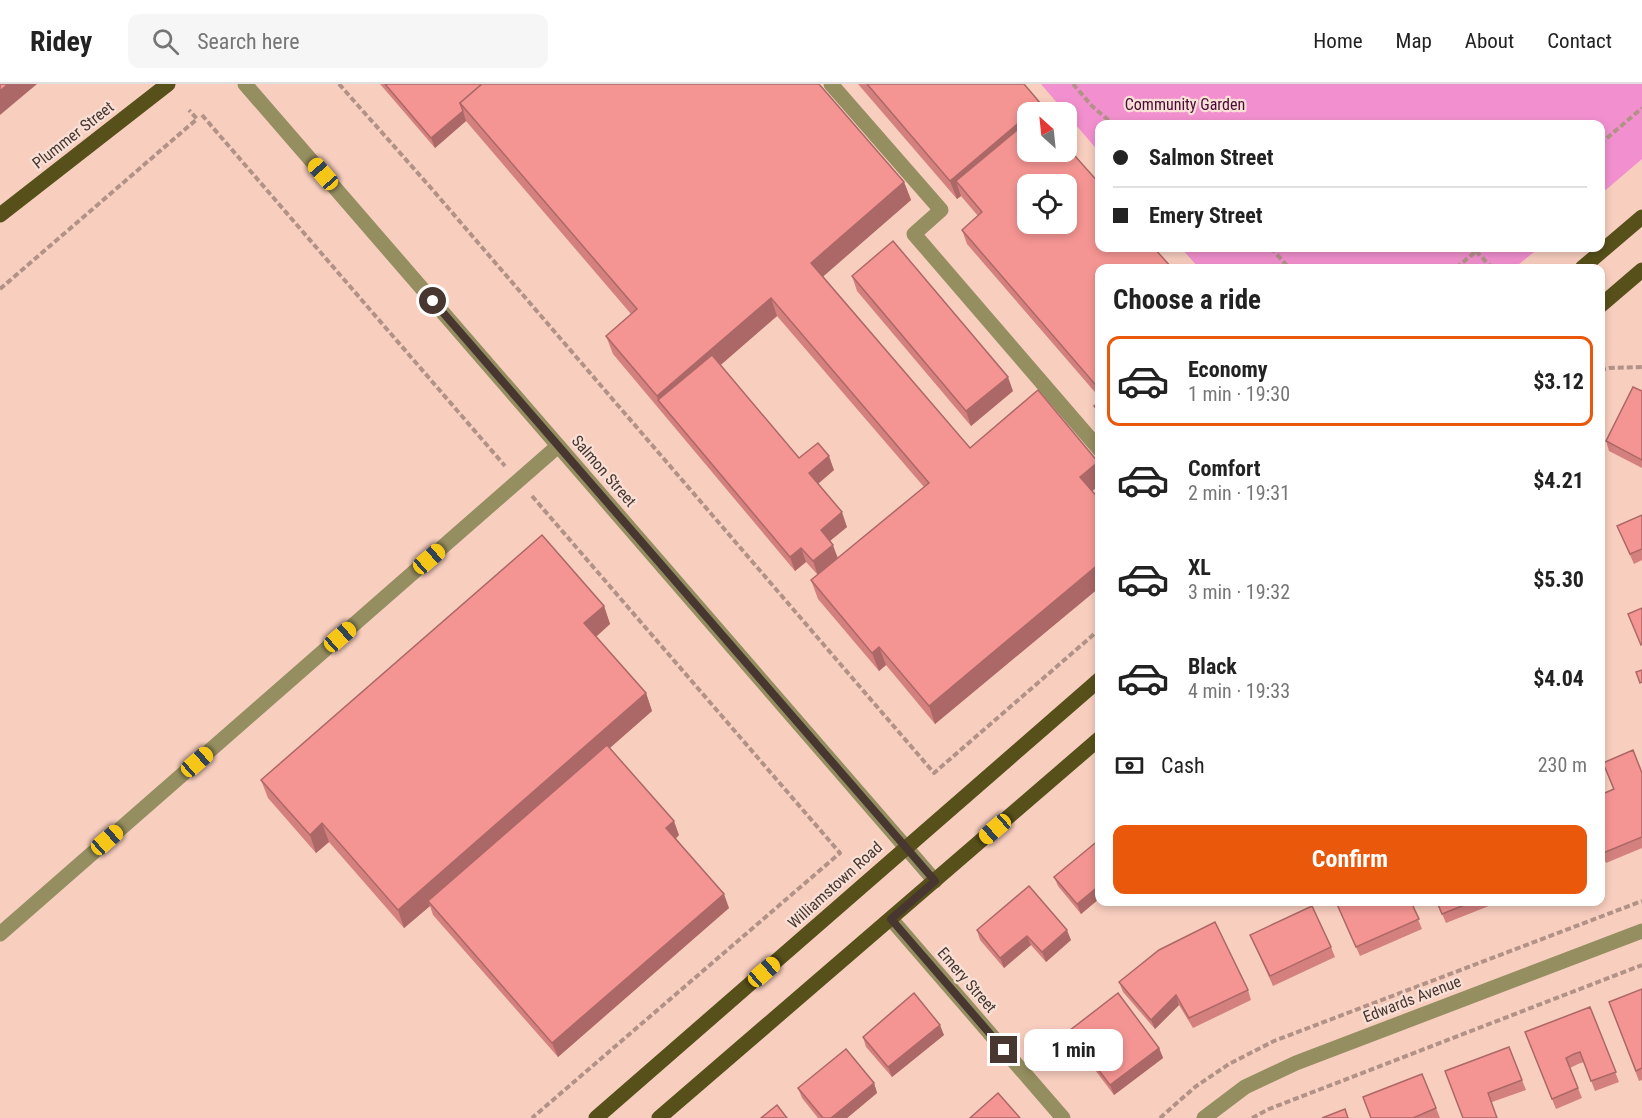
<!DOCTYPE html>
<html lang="en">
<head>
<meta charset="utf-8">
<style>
	body { margin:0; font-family:"Roboto Condensed",sans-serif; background:#f6f6f6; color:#222; height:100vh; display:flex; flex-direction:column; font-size:22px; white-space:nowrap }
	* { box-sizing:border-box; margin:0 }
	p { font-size:20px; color:#767676 }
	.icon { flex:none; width:33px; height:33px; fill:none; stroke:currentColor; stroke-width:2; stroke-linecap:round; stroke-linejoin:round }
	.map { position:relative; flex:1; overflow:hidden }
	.drawer { position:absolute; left:1095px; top:180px; width:510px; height:642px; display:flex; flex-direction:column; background:#fff; border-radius:12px; box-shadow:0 3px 9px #0003 }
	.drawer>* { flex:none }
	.hud { position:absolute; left:1095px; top:36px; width:510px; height:132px; border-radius:12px; box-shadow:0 3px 9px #0003; display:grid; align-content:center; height:132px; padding:0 18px; background:#fff }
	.needle { width:39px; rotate:333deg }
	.buttons { position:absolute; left:1017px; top:18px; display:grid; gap:12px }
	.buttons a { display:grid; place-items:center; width:60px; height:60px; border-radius:12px; background:#fff; box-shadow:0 3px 9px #0003; font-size:30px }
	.end { position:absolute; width:27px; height:27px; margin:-14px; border:8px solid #473730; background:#fff; box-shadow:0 0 0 3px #fff }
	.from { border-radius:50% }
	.bubble { position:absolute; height:42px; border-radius:12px; background:#fff; box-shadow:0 3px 9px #0003; font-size:20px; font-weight:700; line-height:42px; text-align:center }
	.car { position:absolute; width:18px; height:36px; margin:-18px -9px; border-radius:8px; box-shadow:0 0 4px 2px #0007; background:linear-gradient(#f5c518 24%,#345 0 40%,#f5c518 0 76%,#345 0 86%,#f5c518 0) }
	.hud b { display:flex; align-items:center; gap:21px; height:57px; font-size:22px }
	.hud b+b { border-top:2px solid #e0e0e0 }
	.hud i { width:15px; height:15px; background:#222 }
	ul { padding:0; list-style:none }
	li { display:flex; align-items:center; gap:18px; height:90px; margin:0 12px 9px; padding:0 6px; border:3px solid transparent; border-radius:12px }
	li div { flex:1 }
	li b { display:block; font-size:22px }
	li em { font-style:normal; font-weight:700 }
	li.selected { border-color:#ea580c }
	li>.icon { width:54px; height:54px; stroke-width:1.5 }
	h2 { padding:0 18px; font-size:27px; line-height:72px }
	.pay { display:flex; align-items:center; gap:15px; height:66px; padding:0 18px; font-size:22px }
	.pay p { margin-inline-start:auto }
	.cta { display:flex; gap:12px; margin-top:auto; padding:12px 18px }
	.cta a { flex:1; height:69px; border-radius:12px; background:#ea580c; color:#fff; font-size:24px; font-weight:700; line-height:69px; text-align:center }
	header { display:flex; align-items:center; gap:36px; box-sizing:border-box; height:84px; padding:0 30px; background:#fff; border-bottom:2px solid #e0e0e0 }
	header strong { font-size:28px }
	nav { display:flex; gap:33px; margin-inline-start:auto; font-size:21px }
	.search { width:420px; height:54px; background:#f6f6f6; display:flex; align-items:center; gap:15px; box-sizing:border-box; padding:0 21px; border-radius:12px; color:#767676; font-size:22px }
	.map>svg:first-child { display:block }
	.green { fill:#f290cf }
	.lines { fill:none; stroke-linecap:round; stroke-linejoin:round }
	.path { stroke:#b29287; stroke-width:4; stroke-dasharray:6 3; stroke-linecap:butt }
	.minor { stroke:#958e60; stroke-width:15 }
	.major { stroke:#57501a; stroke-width:15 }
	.wall { fill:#d3807e; fill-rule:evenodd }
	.shaded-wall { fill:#ac6867 }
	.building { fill:#f59593; stroke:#ac6867; stroke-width:1.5; fill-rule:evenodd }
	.route { stroke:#473730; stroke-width:8 }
	.labels { text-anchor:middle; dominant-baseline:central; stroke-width:4.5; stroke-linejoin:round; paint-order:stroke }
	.park-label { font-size:16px; fill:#490b38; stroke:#f9e0d6 }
	.street-label { font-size:16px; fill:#473730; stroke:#f9e0d6 }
</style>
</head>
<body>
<header>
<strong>Ridey</strong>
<div class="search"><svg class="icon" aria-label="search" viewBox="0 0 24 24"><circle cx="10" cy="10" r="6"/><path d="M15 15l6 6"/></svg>Search here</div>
<nav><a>Home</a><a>Map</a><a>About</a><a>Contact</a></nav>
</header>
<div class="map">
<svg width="1642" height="1034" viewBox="0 0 1642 1034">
	<rect width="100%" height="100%" fill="#f8cebf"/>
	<!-- green -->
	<g class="green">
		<polygon points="1041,0 1642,0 1642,75 1601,110 1600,40 1100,40 1099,68"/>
		<polygon points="1181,164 1539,164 1514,184 1199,184"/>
	</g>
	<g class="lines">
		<!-- path -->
		<g class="path">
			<polyline points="339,0 431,104 934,689 1100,545"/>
			<polyline points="1073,0 1092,22 1113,40"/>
			<polyline points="202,31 505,382"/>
			<polyline points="1600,60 1642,24"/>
			<polyline points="1271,164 1289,184"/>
			<polyline points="1476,167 1492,184"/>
			<polyline points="1456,184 1480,164"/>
			<polyline points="0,205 197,35 189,26"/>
			<polyline points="1600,286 1609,284 1642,283"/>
			<polyline points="532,412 840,769 532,1034"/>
			<polyline points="1160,1034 1195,1003 1229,980 1274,957 1642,817"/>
			<polyline points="1252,1034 1269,1025 1642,881"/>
		</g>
		<!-- minor -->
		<g class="minor">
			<polyline points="245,0 935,797"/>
			<polyline points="831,0 941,126 914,150 1100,366"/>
			<polyline points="891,835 1063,1034"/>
			<polyline points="0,850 558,362"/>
			<polyline points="1204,1034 1245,1003 1296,979 1642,847"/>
		</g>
		<!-- major -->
		<g class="major">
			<polyline points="0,131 168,0"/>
			<polyline points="1582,184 1642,133"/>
			<polyline points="1600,222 1642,186"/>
			<polyline points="596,1034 1100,595"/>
			<polyline points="659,1034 1100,654"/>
		</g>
	</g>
	<!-- wall -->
	<g class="wall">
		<path d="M380,0h439l85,98 7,18 -88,76 147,172 128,14 2,3v20l-8,6 8,9v87l-165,137 -49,-59 -7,6 -61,-72 -7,-19 7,-5 -12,-13 -11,9 -182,-217 -7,-18 25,-22 -165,-193 -31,27zM777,232l147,171 -86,71 -8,-17 17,-14 -29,-43 16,-14 -35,-12 -79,-93z"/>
		<polygon points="858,0 1024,0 1041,20 1044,28 1028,28 1100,184 1100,314 967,160 962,146 978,132 961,112 957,115"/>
		<polygon points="852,192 1013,307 971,342 857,207"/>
		<polygon points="1642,307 1642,384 1609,367 1606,357"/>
		<polygon points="1100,318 1100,338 1094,322"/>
		<polygon points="1642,431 1642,476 1634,480 1617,442"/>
		<polygon points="604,522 610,540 596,553 646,609 652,627 610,664 679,751 676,754 729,824 558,973 433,831 430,822 404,844 329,758 316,769 268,714 261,696"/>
		<polygon points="1603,679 1642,689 1642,764 1606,779 1600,765 1600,711 1613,705"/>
		<polygon points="1100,755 1100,814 1081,830 1058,802 1054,793"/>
		<polygon points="1336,818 1411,818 1422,845 1360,872"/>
		<polygon points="1437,818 1499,818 1446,839"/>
		<polygon points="977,846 1071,856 1046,878 1031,861 1004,884 980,856"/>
		<polygon points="1250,851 1331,863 1335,873 1273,902"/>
		<polygon points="1119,898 1248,906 1251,916 1193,944 1179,921 1155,945 1123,908"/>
		<polygon points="1642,905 1642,996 1639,997 1609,918"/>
		<polygon points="1590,923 1619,998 1595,1007 1584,978 1578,980 1570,984 1582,1014 1556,1025 1525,948"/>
		<polygon points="1069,947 1159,964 1163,974 1114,1011 1073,957"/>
		<polygon points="944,951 892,993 866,963 863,953"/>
		<polygon points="1509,963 1526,1006 1492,1018 1463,1034"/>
		<polygon points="874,999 877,1009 847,1034 818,1034 802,1014 798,1004"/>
		<polygon points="1436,1024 1440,1034 1371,1034"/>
	</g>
	<!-- shaded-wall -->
	<g class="shaded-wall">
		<polygon points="8,0 37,0 0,31 0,7"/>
		<polygon points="1041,20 1044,28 1031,28"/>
		<polygon points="463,27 466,37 435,64 431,54"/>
		<polygon points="1028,31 1028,55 956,97 961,112 957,115 950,97"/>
		<polygon points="904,98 911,116 818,197 811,179"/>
		<polygon points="771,214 777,232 668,327 658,316 657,312"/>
		<polygon points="1008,293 1013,307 971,342 966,327"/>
		<polygon points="829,372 834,386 814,403 809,389"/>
		<polygon points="1098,378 1100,381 1100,401 1087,411 1080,393"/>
		<polygon points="842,428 847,443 826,460 821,446"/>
		<polygon points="833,461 838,475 818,492 813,477"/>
		<polygon points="801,464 806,478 795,487 790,473"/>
		<polygon points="1100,479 1100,503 935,640 929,622"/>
		<polygon points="604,522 610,540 591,557 584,539"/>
		<polygon points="879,563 886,581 879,587 872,569"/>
		<polygon points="646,609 652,627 431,820 428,817 430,822 404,844 398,826"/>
		<polygon points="674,737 679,751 672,758 666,744"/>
		<polygon points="322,739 329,758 316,769 310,751"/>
		<polygon points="1100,801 1100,814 1081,830 1077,820"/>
		<polygon points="724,810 729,824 558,973 552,959"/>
		<polygon points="1067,846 1071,856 1046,878 1042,868"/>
		<polygon points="1027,852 1031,861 1004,884 1000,874"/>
		<polygon points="1176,911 1179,921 1155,945 1151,936"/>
		<polygon points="940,941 944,951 892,993 888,983"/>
		<polygon points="1159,964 1163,974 1114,1011 1110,1001"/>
		<polygon points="874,999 877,1009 847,1034 831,1034"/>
	</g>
	<!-- building -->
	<g class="building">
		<polygon points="0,0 8,0 0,7"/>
		<polygon points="385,0 482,0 460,19 463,27 431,54"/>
		<polygon points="482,0 819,0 904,98 811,179 970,364 1038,306 1098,378 1080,393 1100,416 1100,479 929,622 879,563 872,569 811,496 929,399 771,214 657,312 606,252 637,225 460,19"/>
		<polygon points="867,0 1024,0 1041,20 1031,28 1028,28 1028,31 950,97"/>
		<path d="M1028,37v31h38v-6l34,38v64h54l18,20h-72v122l-138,-160 20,-18 -26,-31zM1028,100h38v40h-38z"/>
		<polygon points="893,157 1008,293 966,327 852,192"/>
		<polygon points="712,271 799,374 818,359 829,372 809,389 842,428 821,446 833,461 813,477 801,464 790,473 658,316"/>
		<polygon points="1633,303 1642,307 1642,376 1606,357"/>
		<polygon points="1100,318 1100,329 1094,322"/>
		<polygon points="1642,431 1642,465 1630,470 1617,442"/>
		<polygon points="542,451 604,522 584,539 646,609 398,826 322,739 310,751 261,696"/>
		<polygon points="1642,524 1642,560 1641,561 1628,530"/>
		<polygon points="1642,586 1642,598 1640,599 1636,588"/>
		<polygon points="607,661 674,737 666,744 724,810 552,959 428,817"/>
		<polygon points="1633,666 1642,689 1642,753 1603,769 1600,764 1600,711 1614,705 1603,679"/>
		<polygon points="1100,755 1100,801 1077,820 1054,793"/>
		<polygon points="1029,802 1067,846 1042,868 1027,852 1000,874 977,846"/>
		<polygon points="1336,818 1411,818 1419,835 1356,863"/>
		<polygon points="1437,818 1472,818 1442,830"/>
		<polygon points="1312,822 1331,863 1270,892 1250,851"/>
		<polygon points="1215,838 1248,906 1189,934 1176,911 1151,936 1119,898 1159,866"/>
		<polygon points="1642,905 1642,984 1636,987 1609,918"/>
		<polygon points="914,909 940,941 888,983 863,953"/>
		<polygon points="1118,909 1159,964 1110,1001 1069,947"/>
		<polygon points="1590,923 1616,988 1591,997 1580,968 1574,970 1566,974 1578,1004 1552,1015 1525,948"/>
		<polygon points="1509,963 1522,996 1488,1009 1497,1034 1463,1034 1445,987"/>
		<polygon points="846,965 874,999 831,1034 823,1034 798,1004"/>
		<polygon points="1422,990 1436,1024 1413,1034 1371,1034 1363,1013"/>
		<polygon points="998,1009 1020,1034 970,1034"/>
		<polygon points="777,1021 787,1034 761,1034"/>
		<polygon points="1345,1025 1348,1034 1322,1034"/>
	</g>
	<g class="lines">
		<!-- route -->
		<polyline class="route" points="433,217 935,797 891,835 1004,966"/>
	</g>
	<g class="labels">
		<!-- park labels -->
		<g class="park-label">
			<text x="1185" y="20">Community Garden</text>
		</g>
		<!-- street labels -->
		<g class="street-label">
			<text transform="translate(73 51) rotate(-38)">Plummer Street</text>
			<text transform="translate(604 387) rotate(49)">Salmon Street</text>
			<text transform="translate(835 801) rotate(-42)">Williamstown Road</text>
			<text transform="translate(967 896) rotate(49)">Emery Street</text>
			<text transform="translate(1412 915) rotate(-21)">Edwards Avenue</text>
		</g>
	</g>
</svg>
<div class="buttons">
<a><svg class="needle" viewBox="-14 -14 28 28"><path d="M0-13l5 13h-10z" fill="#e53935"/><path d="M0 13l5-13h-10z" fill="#767676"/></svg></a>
<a><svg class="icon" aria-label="locate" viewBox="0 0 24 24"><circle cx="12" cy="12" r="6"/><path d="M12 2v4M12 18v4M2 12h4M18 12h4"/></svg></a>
</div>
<i class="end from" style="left:433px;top:217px"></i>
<i class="end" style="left:1004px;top:966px"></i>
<div class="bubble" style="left:1024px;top:945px;width:99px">1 min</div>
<i class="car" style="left:323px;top:90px;rotate:319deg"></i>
<i class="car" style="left:429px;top:475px;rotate:49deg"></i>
<i class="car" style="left:340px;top:553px;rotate:49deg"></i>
<i class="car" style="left:197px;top:678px;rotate:49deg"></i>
<i class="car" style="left:995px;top:745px;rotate:229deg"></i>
<i class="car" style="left:107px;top:756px;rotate:49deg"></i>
<i class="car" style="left:764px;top:888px;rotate:49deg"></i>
<div class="hud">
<b><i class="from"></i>Salmon Street</b>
<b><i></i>Emery Street</b>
</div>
<section class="drawer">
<h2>Choose a ride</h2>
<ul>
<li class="selected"><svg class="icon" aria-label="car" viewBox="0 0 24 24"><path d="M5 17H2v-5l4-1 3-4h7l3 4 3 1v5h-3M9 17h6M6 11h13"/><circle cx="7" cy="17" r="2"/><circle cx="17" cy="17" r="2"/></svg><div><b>Economy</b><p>1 min · 19:30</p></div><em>$3.12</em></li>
<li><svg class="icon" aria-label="car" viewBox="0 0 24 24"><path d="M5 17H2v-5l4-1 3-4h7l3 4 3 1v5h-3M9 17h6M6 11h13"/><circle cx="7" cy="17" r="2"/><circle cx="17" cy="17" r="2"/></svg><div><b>Comfort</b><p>2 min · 19:31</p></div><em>$4.21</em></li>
<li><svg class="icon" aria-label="car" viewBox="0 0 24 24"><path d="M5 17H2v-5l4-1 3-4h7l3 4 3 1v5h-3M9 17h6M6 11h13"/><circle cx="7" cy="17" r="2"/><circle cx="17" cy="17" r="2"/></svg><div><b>XL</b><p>3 min · 19:32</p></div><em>$5.30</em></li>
<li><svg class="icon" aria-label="car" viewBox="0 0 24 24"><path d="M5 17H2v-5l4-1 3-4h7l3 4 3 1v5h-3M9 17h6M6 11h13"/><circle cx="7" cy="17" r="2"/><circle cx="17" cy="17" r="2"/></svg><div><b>Black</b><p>4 min · 19:33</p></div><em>$4.04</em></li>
</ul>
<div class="pay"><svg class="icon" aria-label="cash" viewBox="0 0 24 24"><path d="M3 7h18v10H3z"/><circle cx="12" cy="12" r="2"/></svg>Cash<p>230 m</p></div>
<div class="cta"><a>Confirm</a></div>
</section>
</div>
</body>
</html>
